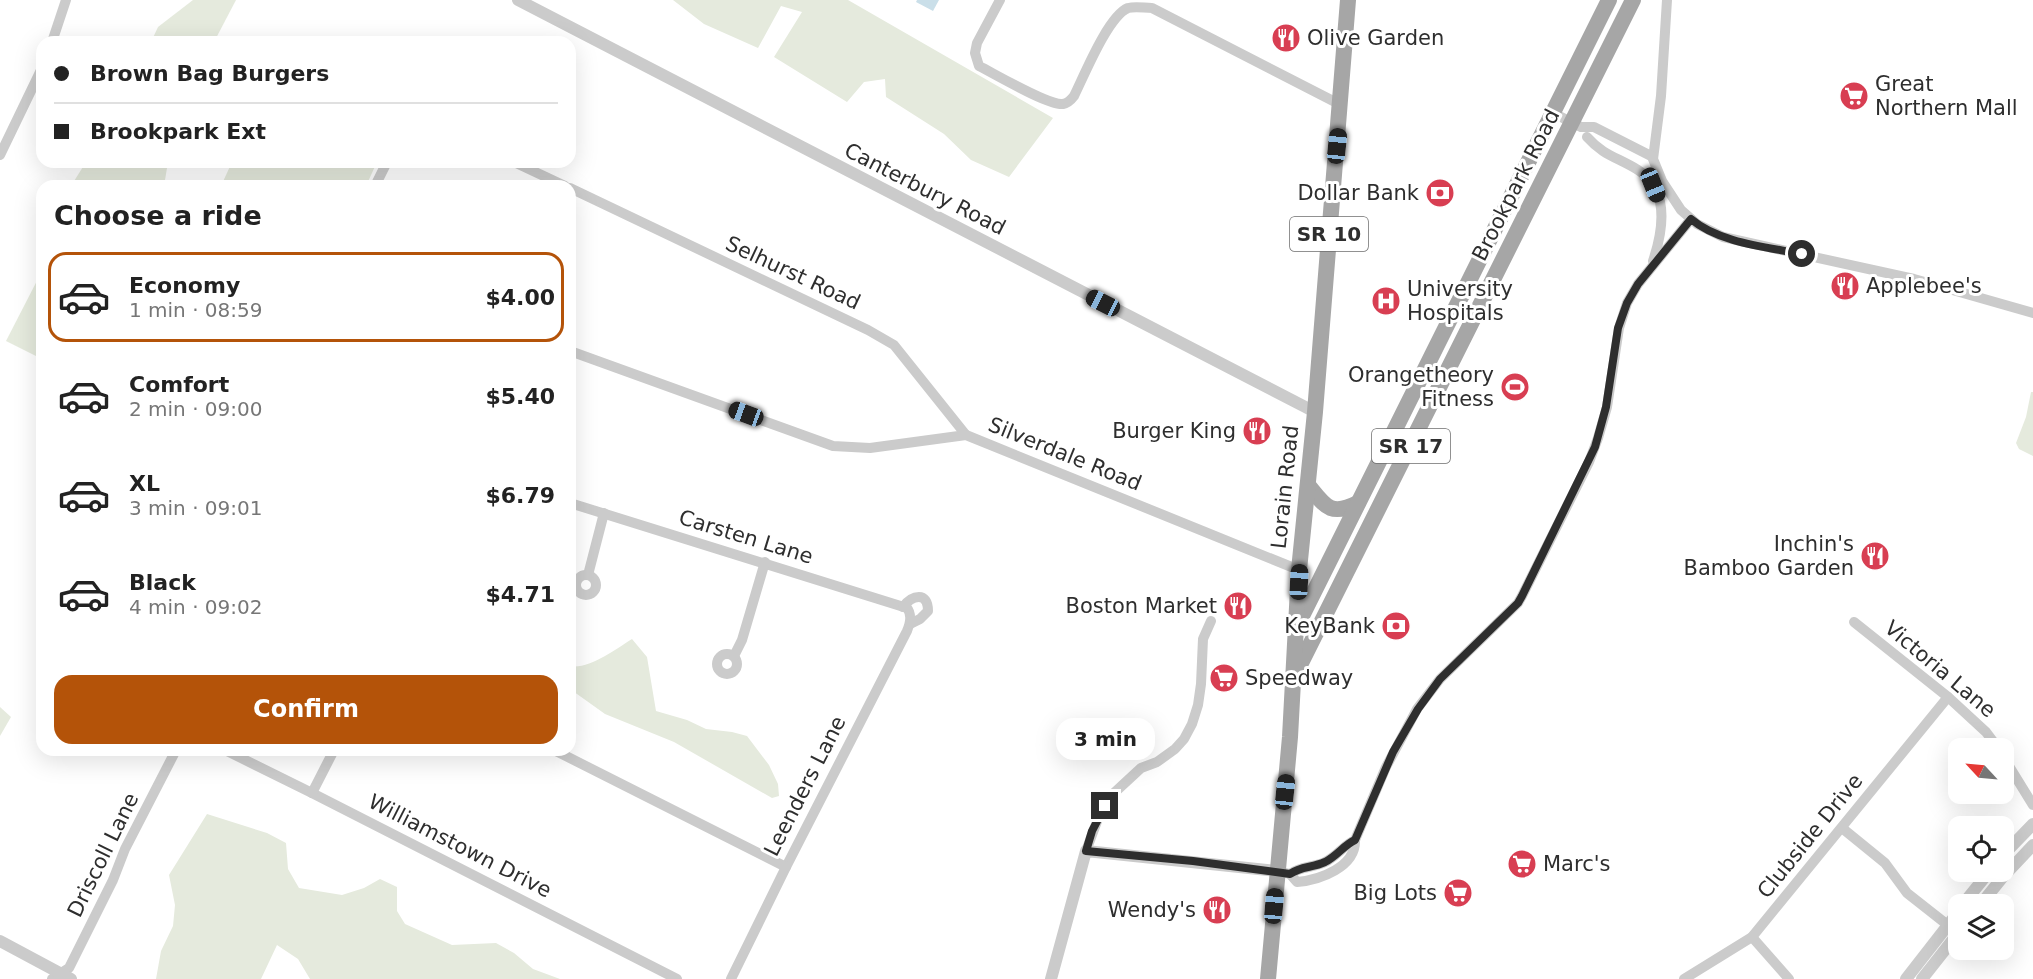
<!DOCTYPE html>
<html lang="en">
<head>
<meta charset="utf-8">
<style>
	body { margin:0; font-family:"DejaVu Sans",sans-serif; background:#f6f6f6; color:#222; height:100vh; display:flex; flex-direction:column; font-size:22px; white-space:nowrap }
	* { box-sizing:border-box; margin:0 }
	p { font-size:20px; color:#767676 }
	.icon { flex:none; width:33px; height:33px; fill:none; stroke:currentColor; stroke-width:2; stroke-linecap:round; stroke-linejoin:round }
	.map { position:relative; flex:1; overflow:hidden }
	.sheet { position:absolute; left:36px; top:180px; width:540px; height:576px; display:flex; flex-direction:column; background:#fff; border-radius:18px; box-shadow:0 6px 24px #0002 }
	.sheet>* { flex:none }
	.top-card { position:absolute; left:36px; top:36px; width:540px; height:132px; border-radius:18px; box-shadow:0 6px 24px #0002; display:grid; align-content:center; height:132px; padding:0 18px; background:#fff }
	.needle { width:39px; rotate:296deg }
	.controls { position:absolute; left:1948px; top:738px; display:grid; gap:12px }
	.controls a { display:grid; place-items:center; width:66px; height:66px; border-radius:12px; background:#fff; box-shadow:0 6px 24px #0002; font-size:30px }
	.end { position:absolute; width:27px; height:27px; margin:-14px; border:8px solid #2e2e2e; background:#fff; box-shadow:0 0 0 3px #fff }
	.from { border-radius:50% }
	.bubble { position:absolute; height:42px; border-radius:18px; background:#fff; box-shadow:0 6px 24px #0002; font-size:20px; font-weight:700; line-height:42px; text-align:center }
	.car { position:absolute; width:18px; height:36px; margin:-18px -9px; border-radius:8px; box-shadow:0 0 4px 2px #0007; background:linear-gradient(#222 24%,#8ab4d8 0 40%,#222 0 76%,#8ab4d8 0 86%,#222 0) }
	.top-card b { display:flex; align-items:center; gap:21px; height:57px; font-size:22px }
	.top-card b+b { border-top:2px solid #e0e0e0 }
	.top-card i { width:15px; height:15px; background:#222 }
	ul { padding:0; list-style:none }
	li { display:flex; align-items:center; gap:18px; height:90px; margin:0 12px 9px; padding:0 6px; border:3px solid transparent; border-radius:18px }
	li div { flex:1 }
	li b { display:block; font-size:22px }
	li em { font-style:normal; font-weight:700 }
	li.current { border-color:#b45309 }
	li>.icon { width:54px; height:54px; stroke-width:1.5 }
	h2 { padding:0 18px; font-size:27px; line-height:72px }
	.action { display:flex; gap:12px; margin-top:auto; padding:12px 18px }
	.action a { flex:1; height:69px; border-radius:18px; background:#b45309; color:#fff; font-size:24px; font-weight:700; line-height:69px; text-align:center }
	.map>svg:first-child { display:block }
	.green { fill:#e5eadd }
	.water { fill:#cadfe9 }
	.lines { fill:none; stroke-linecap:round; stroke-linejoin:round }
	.minor { stroke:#cbcbcb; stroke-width:10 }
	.tertiary { stroke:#cbcbcb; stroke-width:12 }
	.primary { stroke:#a6a6a6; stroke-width:16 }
	.route { stroke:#2e2e2e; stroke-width:8 }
	.labels { text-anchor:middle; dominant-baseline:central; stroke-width:6; stroke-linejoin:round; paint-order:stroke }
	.shield { fill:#fff; stroke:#6d6d6d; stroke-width:1.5 }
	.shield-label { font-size:20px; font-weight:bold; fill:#2e2e2e }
	.poi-label { font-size:21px; fill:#2e2e2e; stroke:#fff; text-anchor:end }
	.street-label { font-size:21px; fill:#2e2e2e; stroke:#fff }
</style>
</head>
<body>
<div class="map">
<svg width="2033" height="979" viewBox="0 0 2033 979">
	<rect width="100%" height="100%" fill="#fff"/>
	<!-- green -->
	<g class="green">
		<polygon points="193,0 236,0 214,42 151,42 158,27"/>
		<polygon points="673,0 848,0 1053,118 1009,177 971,160 944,134 886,97 885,79 864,82 847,102 774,57 802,12 781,6 758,48 704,24"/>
		<polygon points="86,162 168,162 165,180 175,186 71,186"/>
		<polygon points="232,162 377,162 366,186 221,186"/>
		<polygon points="42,271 42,359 6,341"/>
		<polygon points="2031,392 2033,392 2033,456 2019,449 2016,443 2026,417"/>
		<path d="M632,639l15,18 9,54 31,9 19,9 26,3 15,4 22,29 9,19 1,12 -7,2 -98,-56 -69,-28 -35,-25v-23c18,4 46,-17 62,-27z"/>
		<polygon points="0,707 11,717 0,736"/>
		<polygon points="207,814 267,833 286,843 288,869 299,888 342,895 364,888 380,879 397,887 397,911 405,924 452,945 496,943 514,953 533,969 560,979 310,979 298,959 277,945 261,979 156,979 161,951 173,926 175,905 169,875"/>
	</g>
	<!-- water -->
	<polygon class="water" points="917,0 939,0 933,11 916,2"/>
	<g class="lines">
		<!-- minor -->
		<g class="minor">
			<path d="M1000,0l-23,43 -2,10 4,13c16,8 70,40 84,38 5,-1 8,-4 11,-8 10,-20 34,-80 54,-88 8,-2 16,0 24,0l189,97"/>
			<polyline points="1667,0 1661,96 1653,159 1662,181 1681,210 1697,224 1723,237 1914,279 2033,313"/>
			<polyline points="52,42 66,0"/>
			<polyline points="447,42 448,41"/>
			<polyline points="1553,113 1581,127 1594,127 1653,157"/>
			<path d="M1587,137c17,19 30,20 51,33 32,20 25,61 15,91"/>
			<polyline points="0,155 42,68"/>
			<polyline points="514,162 565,186"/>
			<polyline points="375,186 387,162"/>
			<polyline points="570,188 868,330 894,345 966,435"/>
			<polyline points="570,351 833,446 870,448 966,435 1299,570"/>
			<path d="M570,503l337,105c5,6 3,16 0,23l-121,236 -55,112"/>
			<circle cx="586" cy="585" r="10"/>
			<polyline points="588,575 604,513"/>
			<path d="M903,607c9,-12 25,-16 25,4l-8,8 -10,5"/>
			<polyline points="1854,622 1948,697 1986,732 1998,748"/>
			<circle cx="727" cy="664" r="10"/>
			<polyline points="734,656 742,640 765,562"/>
			<polyline points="225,750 312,793 677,979"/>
			<polyline points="554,750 786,867"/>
			<polyline points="2004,758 2033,805"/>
			<polyline points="312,793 334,750"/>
			<polyline points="1842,828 1885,863 1907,893 1954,930"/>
			<polyline points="1086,851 1099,816 1114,793 1141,768 1157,762 1175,749 1184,739 1192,724 1198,705 1201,684 1203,639 1211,621"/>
			<path d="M1277,871l13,3 7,8c23,-2 59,-15 58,-42l31,-73 31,-58 23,-30 78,-76 4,-7 67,-134 9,-24 9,-31 12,-79 8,-25 11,-19 53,-65"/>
			<path d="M1290,874c11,-8 22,-6 35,-12 12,-6 19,-17 30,-22"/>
			<polyline points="1752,937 1789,979"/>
			<polyline points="52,979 69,968 113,880 125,849 176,750"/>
			<polyline points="1684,979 1752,937 1948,697"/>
		</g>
		<!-- tertiary -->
		<g class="tertiary">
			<polyline points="518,0 1315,412"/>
			<polyline points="2004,854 2033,824"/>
			<polyline points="1963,904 1989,872"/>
			<polyline points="1981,904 2002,878 2033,845"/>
			<polyline points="0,941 71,979"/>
			<polyline points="1051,979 1086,851 1277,871"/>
			<polyline points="1906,979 1959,911"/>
			<polyline points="1922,979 1959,932"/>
		</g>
		<!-- primary -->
		<g class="primary">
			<path d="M1308,485c17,21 22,32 50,18"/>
			<polyline points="1299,622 1609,0"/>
			<polyline points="1296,673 1633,0"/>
			<polyline points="1268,979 1290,737 1299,570 1315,412 1348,0"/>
		</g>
	</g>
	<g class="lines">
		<!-- route -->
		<path class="route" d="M1105,806l-13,25 -6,20 107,10 97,13c11,-8 22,-6 35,-12 12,-6 19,-17 30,-22l38,-88 25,-43 22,-30 78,-76 4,-7 73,-149 11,-40 12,-79 9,-25 11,-19 53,-65c28,24 76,28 111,35"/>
	</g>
	<!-- icons -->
	<defs>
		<g id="restaurant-disc" transform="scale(1.5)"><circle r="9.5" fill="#d83e52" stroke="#fff"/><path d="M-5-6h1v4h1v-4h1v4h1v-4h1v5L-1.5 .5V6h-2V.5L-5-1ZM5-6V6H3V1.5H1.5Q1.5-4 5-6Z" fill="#fff"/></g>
		<g id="supermarket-disc" transform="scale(1.5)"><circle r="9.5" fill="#d83e52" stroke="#fff"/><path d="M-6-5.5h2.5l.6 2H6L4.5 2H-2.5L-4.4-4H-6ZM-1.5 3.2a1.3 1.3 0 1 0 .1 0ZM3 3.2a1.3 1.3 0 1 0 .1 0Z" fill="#fff"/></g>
		<g id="bank-disc" transform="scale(1.5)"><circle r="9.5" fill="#d83e52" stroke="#fff"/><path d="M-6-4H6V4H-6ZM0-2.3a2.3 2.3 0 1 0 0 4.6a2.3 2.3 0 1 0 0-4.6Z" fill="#fff"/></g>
		<g id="hospital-disc" transform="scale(1.5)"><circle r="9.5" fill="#d83e52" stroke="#fff"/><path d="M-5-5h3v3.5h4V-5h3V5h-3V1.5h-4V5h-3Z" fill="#fff"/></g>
		<g id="stadium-disc" transform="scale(1.5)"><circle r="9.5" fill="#d83e52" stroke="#fff"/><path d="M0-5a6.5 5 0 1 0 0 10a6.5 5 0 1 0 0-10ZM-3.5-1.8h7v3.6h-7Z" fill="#fff"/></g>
	</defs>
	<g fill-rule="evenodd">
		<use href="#restaurant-disc" x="1286" y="38"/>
		<use href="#supermarket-disc" x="1854" y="96"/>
		<use href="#bank-disc" x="1440" y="193"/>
		<use href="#restaurant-disc" x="1845" y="286"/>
		<use href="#hospital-disc" x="1386" y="301"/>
		<use href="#stadium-disc" x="1515" y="387"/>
		<use href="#restaurant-disc" x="1257" y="431"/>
		<use href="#restaurant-disc" x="1875" y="556"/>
		<use href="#restaurant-disc" x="1238" y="606"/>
		<use href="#bank-disc" x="1396" y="626"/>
		<use href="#supermarket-disc" x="1224" y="678"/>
		<use href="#supermarket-disc" x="1522" y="864"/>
		<use href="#supermarket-disc" x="1458" y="893"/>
		<use href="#restaurant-disc" x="1217" y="910"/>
	</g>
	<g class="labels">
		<!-- shield labels -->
		<g class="shield">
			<rect x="1290" y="217" width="78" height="34" rx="4.5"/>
			<rect x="1372" y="429" width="78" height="34" rx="4.5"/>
		</g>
		<g class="shield-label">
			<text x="1329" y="234">SR 10</text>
			<text x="1411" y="446">SR 17</text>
		</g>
		<!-- poi labels -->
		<g class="poi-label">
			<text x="1307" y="38" text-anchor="start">Olive Garden</text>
			<text x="1875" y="84" text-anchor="start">Great<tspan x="1875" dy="24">Northern Mall</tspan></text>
			<text x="1419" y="193">Dollar Bank</text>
			<text x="1866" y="286" text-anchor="start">Applebee's</text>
			<text x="1407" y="289" text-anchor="start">University<tspan x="1407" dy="24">Hospitals</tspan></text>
			<text x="1494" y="375">Orangetheory<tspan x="1494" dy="24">Fitness</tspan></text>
			<text x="1236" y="431">Burger King</text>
			<text x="1854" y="544">Inchin's<tspan x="1854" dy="24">Bamboo Garden</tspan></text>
			<text x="1217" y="606">Boston Market</text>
			<text x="1375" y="626">KeyBank</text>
			<text x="1245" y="678" text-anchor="start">Speedway</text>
			<text x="1543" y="864" text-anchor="start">Marc's</text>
			<text x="1437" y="893">Big Lots</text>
			<text x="1196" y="910">Wendy's</text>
		</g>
		<!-- street labels -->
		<g class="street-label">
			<text transform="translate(1516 185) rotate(-63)">Brookpark Road</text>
			<text transform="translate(925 189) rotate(27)">Canterbury Road</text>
			<text transform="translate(793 273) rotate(25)">Selhurst Road</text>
			<text transform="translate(1065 454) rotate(22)">Silverdale Road</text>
			<text transform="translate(1285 487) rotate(-84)">Lorain Road</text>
			<text transform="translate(746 537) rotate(17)">Carsten Lane</text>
			<text transform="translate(1940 669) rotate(40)">Victoria Lane</text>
			<text transform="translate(805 786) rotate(-63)">Leenders Lane</text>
			<text transform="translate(1810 836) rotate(-51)">Clubside Drive</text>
			<text transform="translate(460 846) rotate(27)">Williamstown Drive</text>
			<text transform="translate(103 855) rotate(-64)">Driscoll Lane</text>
		</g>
	</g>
</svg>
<div class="controls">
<a><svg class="needle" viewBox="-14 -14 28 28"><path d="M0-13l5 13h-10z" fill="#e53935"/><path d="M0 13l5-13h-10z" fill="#767676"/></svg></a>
<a><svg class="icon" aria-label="locate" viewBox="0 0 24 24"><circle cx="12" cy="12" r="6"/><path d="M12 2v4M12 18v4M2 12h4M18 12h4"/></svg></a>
<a><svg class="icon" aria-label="layers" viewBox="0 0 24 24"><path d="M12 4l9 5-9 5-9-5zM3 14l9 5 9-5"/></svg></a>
</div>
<i class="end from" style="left:1802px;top:254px"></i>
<i class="end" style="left:1105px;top:806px"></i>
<div class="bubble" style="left:1056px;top:718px;width:99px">3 min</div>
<i class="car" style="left:1337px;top:146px;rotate:6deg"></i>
<i class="car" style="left:1653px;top:185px;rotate:158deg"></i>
<i class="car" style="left:1103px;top:303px;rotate:297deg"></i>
<i class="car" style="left:746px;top:414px;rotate:290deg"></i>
<i class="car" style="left:1299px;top:582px;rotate:3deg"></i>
<i class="car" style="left:1285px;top:792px;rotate:6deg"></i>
<i class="car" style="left:1274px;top:906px;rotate:5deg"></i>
<div class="top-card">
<b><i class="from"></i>Brown Bag Burgers</b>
<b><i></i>Brookpark Ext</b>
</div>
<section class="sheet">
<h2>Choose a ride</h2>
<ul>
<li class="current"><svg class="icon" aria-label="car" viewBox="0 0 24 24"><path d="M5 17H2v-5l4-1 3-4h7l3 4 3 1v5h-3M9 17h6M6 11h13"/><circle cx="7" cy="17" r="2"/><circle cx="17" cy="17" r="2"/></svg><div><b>Economy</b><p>1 min · 08:59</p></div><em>$4.00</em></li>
<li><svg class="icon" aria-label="car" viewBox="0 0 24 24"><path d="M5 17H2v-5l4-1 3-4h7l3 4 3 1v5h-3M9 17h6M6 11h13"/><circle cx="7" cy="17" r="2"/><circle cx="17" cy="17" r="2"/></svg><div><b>Comfort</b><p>2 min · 09:00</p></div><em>$5.40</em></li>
<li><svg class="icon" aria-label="car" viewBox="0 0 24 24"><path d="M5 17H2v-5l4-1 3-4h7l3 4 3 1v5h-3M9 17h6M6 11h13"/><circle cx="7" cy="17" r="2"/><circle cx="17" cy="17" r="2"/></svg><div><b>XL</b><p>3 min · 09:01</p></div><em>$6.79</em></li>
<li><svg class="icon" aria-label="car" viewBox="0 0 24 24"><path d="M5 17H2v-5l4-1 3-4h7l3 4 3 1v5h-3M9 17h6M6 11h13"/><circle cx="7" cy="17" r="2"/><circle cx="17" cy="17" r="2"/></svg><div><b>Black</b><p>4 min · 09:02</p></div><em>$4.71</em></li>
</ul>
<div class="action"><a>Confirm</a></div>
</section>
</div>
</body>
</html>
